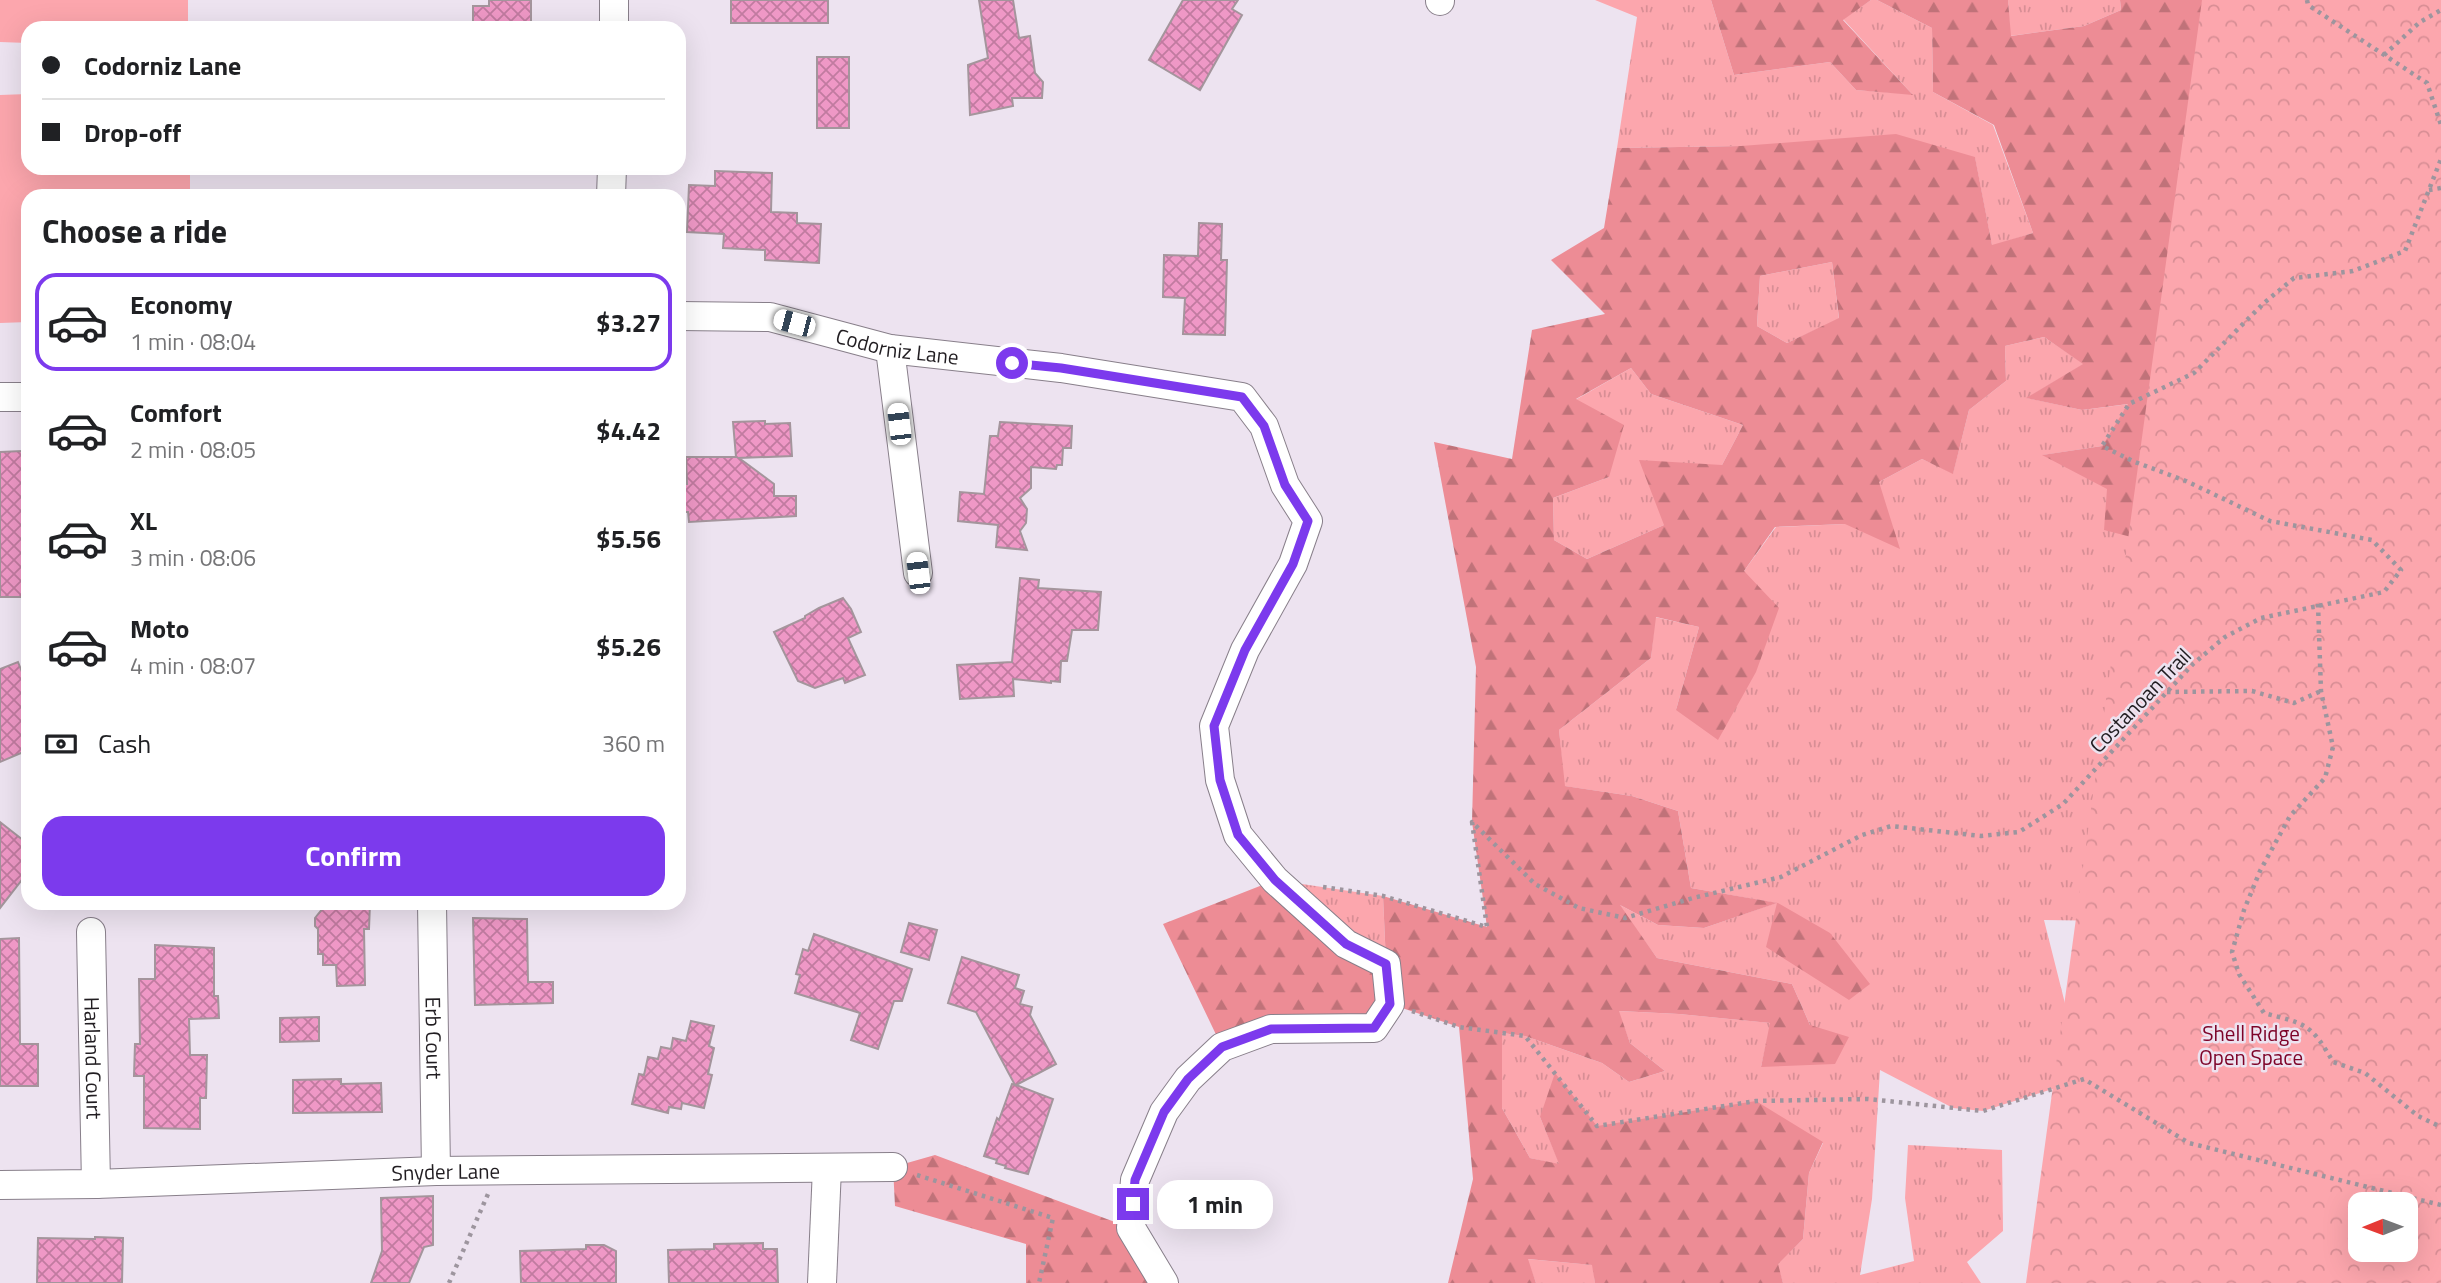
<!DOCTYPE html>
<html lang="en">
<head>
<meta charset="utf-8">
<style>
	body { margin:0; font-family:"Titillium Web",sans-serif; background:#f6f6f6; color:#202124; height:100vh; display:flex; flex-direction:column; font-size:26px; white-space:nowrap }
	* { box-sizing:border-box; margin:0 }
	p { font-size:23px; color:#757577 }
	.icon { flex:none; width:38px; height:38px; fill:none; stroke:currentColor; stroke-width:2; stroke-linecap:round; stroke-linejoin:round }
	.map { position:relative; flex:1; overflow:hidden }
	.details { position:absolute; left:21px; top:189px; width:665px; height:721px; display:flex; flex-direction:column; background:#fff; border-radius:21px; box-shadow:0 7px 28px #0002 }
	.details>* { flex:none }
	.banner { position:absolute; left:21px; top:21px; width:665px; height:154px; border-radius:21px; box-shadow:0 7px 28px #0002; display:grid; align-content:center; height:154px; padding:0 21px; background:#fff }
	.needle { width:46px; rotate:269deg }
	.tools { position:absolute; left:2348px; top:1192px; display:grid; gap:14px }
	.tools a { display:grid; place-items:center; width:70px; height:70px; border-radius:14px; background:#fff; box-shadow:0 7px 28px #0002; font-size:35px }
	.end { position:absolute; width:32px; height:32px; margin:-16px; border:9px solid #7c3aed; background:#fff; box-shadow:0 0 0 4px #fff }
	.from { border-radius:50% }
	.bubble { position:absolute; height:49px; border-radius:21px; background:#fff; box-shadow:0 7px 28px #0002; font-size:23px; font-weight:700; line-height:49px; text-align:center }
	.car { position:absolute; width:21px; height:42px; margin:-21px -10px; border-radius:9px; box-shadow:0 0 5px 2px #0007; background:linear-gradient(#fff 24%,#345 0 40%,#fff 0 76%,#345 0 86%,#fff 0) }
	.banner b { display:flex; align-items:center; gap:24px; height:66px; font-size:26px }
	.banner b+b { border-top:2px solid #e0e0e0 }
	.banner i { width:18px; height:18px; background:#202124 }
	ul { padding:0; list-style:none }
	li { display:flex; align-items:center; gap:21px; height:98px; margin:0 14px 10px; padding:0 7px; border:4px solid transparent; border-radius:21px }
	li div { flex:1 }
	li b { display:block; font-size:26px }
	li em { font-style:normal; font-weight:700 }
	li.on { border-color:#7c3aed }
	li>.icon { width:63px; height:63px; stroke-width:1.5 }
	h2 { padding:0 21px; font-size:32px; line-height:84px }
	.pay { display:flex; align-items:center; gap:18px; height:77px; padding:0 21px; font-size:26px }
	.pay p { margin-inline-start:auto }
	.primary-button { display:flex; gap:14px; margin-top:auto; padding:14px 21px }
	.primary-button a { flex:1; height:80px; border-radius:21px; background:#7c3aed; color:#fff; font-size:28px; font-weight:700; line-height:80px; text-align:center }
	.map>svg:first-child { display:block }
	.grass { fill:url(#grass-tufts) }
	.forest { fill:url(#forest-firs); fill-rule:evenodd }
	.park { fill:url(#park-crowns); fill-rule:evenodd }
	.pitch { fill:#fca6ad }
	.building { fill:url(#building-cross-hatch); stroke:#a4959c; stroke-width:2 }
	.lines { fill:none; stroke-linecap:round; stroke-linejoin:round }
	.street-casing { stroke:#887f8a; stroke-width:30 }
	.path { stroke:#9d959e; stroke-width:4.5; stroke-dasharray:3.5 5; stroke-linecap:butt }
	.street { stroke:#fff; stroke-width:28 }
	.route { stroke:#7c3aed; stroke-width:9 }
	.labels { text-anchor:middle; dominant-baseline:central; stroke-width:5; stroke-linejoin:round; paint-order:stroke }
	.street-label { font-size:21px; fill:#211d21; stroke:#ede3f0 }
	.park-label { font-size:21px; fill:#7d0328; stroke:#ede3f0 }
</style>
</head>
<body>
<div class="map">
<svg width="2441" height="1283" viewBox="0 0 2441 1283">
	<defs>
		<pattern id="grass-tufts" width="24" height="20" patternUnits="userSpaceOnUse" patternTransform="scale(1.75)"><rect width="24" height="20" fill="#fca6ad"/><path d="M3 7l-1-3M5 7V3M7 7l1-3M15 17l-1-3M17 17v-4M19 17l1-3" fill="none" stroke="#d88e95"/></pattern>
		<pattern id="forest-firs" width="22" height="20" patternUnits="userSpaceOnUse" patternTransform="scale(1.75)"><rect width="22" height="20" fill="#ed8c95"/><path d="M5 1l3.5 6h-7zM16 11l3.5 6h-7z" fill="#c07279"/></pattern>
		<pattern id="park-crowns" width="20" height="18" patternUnits="userSpaceOnUse" patternTransform="scale(1.75)"><rect width="20" height="18" fill="#fca6ad"/><path d="M2 6a3 3 0 1 1 6 0M12 15a3 3 0 1 1 6 0" fill="none" stroke="#d88e95"/></pattern>
		<pattern id="building-cross-hatch" width="8" height="8" patternUnits="userSpaceOnUse" patternTransform="scale(1.75)"><rect width="8" height="8" fill="#ef98c6"/><path d="M0 0l8 8M0 8l8-8" fill="none" stroke="#c17ba0"/></pattern>
	</defs>
	<rect width="100%" height="100%" fill="#ede3f0"/>
	<!-- grass -->
	<g class="grass">
		<polygon points="1595,0 1711,0 1734,75 1830,62 1856,90 1912,94 1843,19 1871,0 1877,0 1932,28 1933,92 1993,125 2033,233 1992,246 1975,158 1741,146 1617,148 1637,17"/>
		<polygon points="2008,0 2120,0 2121,10 2084,26 2010,36"/>
		<polygon points="1832,262 1839,319 1787,343 1757,326 1760,276"/>
		<polygon points="2044,337 2084,364 2027,398 2082,410 2129,404 2102,446 2043,455 2135,462 2190,471 2113,921 2044,920 2084,1079 1983,1111 1953,1108 1880,1070 1872,1199 1860,1275 1914,1261 1905,1198 1908,1145 2002,1150 2003,1231 1967,1262 1981,1283 1783,1283 1777,1264 1803,1239 1809,1173 1823,1143 1597,1126 1540,1117 1560,1165 1530,1158 1502,1108 1501,1033 1525,1036 1602,1063 1629,1082 1665,1071 1630,1043 1618,1011 1679,1014 1771,1023 1761,1067 1810,1025 1792,984 1657,958 1618,904 1658,925 1704,928 1776,903 1691,888 1678,811 1632,796 1564,786 1559,730 1651,658 1655,617 1699,627 1676,710 1744,571 1776,527 1845,524 1879,482 1922,459 1953,473 1969,410 2006,381 2005,346"/>
		<polygon points="1631,368 1651,394 1743,425 1722,465 1664,525 1587,559 1554,540 1553,498 1609,477 1575,400"/>
		<polygon points="1275,880 1383,896 1386,964"/>
		<polygon points="1527,1259 1593,1265 1595,1283 1536,1283"/>
	</g>
	<!-- forest -->
	<g class="forest">
		<polygon points="1711,0 1871,0 1843,20 1913,95 1856,90 1830,62 1734,75"/>
		<path d="M1877,0h131l3,36 73,-10 37,-16 -1,-10h321l-251,471 -54,-9 33,49 -26,29 -39,-10 3,-41 -65,-34 60,-9 26,-42 -46,6 -56,-12 57,-34 -39,-27 -39,9 1,35 -37,29 -16,64 -31,-15 -43,23 21,67 -55,-25 -70,3 -31,44 35,37 -23,64 -38,68 -42,-30 23,-83 -43,-10 -5,41 -92,72 6,56 67,10 46,15 13,77 87,15 52,30 40,51 -21,16 -83,-53 11,-44 -73,25 -46,-3 -38,-20 37,53 135,26 18,41 39,12 -14,27 -74,3 9,-44 -91,-9 -60,-3 11,32 35,28 -36,11 -27,-19 -77,-27 -23,-3v75l28,50 29,6 -19,-47 15,-44 42,53 159,-25 67,41 -14,31 -6,66 -25,25 5,19h-188l-3,-18 -64,-6 8,24h-88l25,-104 -14,-152 -69,-23 -16,24 -152,19 -59,-123 112,-44 111,83 -3,-67 104,31 -15,-105 4,-155 -42,-225 78,17 20,-129 73,-16 -54,-54 53,-32 13,-80 124,-2 155,-12 79,23 17,88 41,-12 -39,-108 -61,-33 -1,-64zM1832,262l7,56 -52,25 -30,-17 3,-50zM1631,368l20,26 92,31 -21,40 -83,-5 25,65 -77,34 -33,-19 -1,-42 56,-21 15,-52 -48,-26z"/>
		<polygon points="935,1155 1131,1228 1164,1283 1026,1283 1026,1244 895,1206 893,1167"/>
	</g>
	<!-- park -->
	<path class="park" d="M2202,0h239v1283h-415zM2361,1204h45v46h-45z"/>
	<!-- pitch -->
	<g class="pitch">
		<polygon points="0,0 188,0 188,23 182,28 28,28 28,43 0,42"/>
		<polygon points="28,94 28,168 190,168 190,196 28,196 28,322 0,323 0,95"/>
	</g>
	<!-- building -->
	<g class="building">
		<polygon points="489,0 531,0 531,28 473,28 473,6 489,6"/>
		<rect x="731" y="0" width="97" height="23"/>
		<polygon points="979,0 1013,0 1019,38 1030,36 1035,73 1043,82 1042,98 1012,98 1013,106 970,115 968,65 988,58"/>
		<polygon points="1183,0 1238,0 1232,9 1242,15 1200,90 1149,60"/>
		<rect x="817" y="57" width="32" height="71"/>
		<polygon points="715,171 772,173 771,212 797,213 797,223 821,224 819,263 765,260 765,250 723,248 724,234 687,232 689,185 715,186"/>
		<polygon points="1199,223 1222,224 1221,260 1227,260 1225,335 1183,334 1185,298 1163,297 1164,255 1198,256"/>
		<polygon points="765,421 765,424 790,423 792,456 739,458 774,484 774,496 796,496 796,516 689,522 688,512 679,512 679,484 687,484 686,457 736,457 733,422"/>
		<polygon points="1000,422 1072,426 1071,448 1063,448 1062,465 1057,465 1056,469 1031,467 1031,488 1020,498 1027,509 1026,523 1020,531 1027,550 996,547 998,525 958,521 960,492 984,494 990,436 998,436"/>
		<polygon points="22,451 23,484 28,483 25,597 0,597 0,452"/>
		<polygon points="1020,578 1039,580 1038,588 1101,592 1098,630 1072,630 1067,661 1061,661 1060,682 1051,681 1051,683 1013,679 1014,696 960,699 957,665 1012,662"/>
		<polygon points="843,598 851,609 861,632 848,638 865,675 845,683 843,678 815,688 798,681 774,632 805,618 805,616 819,608"/>
		<polygon points="18,662 28,687 28,750 0,762 0,669"/>
		<polygon points="0,822 28,844 28,872 0,908"/>
		<polygon points="327,903 370,903 369,929 364,929 365,985 337,986 336,965 323,965 323,954 318,954 318,929 315,926 315,918"/>
		<polygon points="473,918 527,919 528,982 553,982 553,1003 475,1005"/>
		<polygon points="909,923 937,930 929,960 901,952"/>
		<polygon points="814,934 912,969 902,1001 894,1001 878,1049 851,1040 860,1013 795,993 800,975 796,974 803,949 808,951"/>
		<polygon points="19,938 20,1044 38,1044 38,1086 0,1086 0,939"/>
		<polygon points="155,945 214,948 214,996 218,996 219,1018 189,1019 190,1055 207,1055 206,1098 200,1098 200,1129 144,1128 144,1076 134,1076 135,1044 140,1044 139,979 155,979"/>
		<polygon points="962,957 1019,975 1015,988 1024,991 1020,1004 1032,1007 1030,1015 1056,1064 1016,1085 1053,1099 1028,1174 1005,1168 1006,1166 996,1163 997,1160 984,1156 997,1118 999,1120 1012,1084 1015,1085 976,1012 948,1003"/>
		<polygon points="319,1017 319,1041 280,1042 280,1018"/>
		<polygon points="691,1021 714,1026 709,1046 714,1048 708,1074 712,1075 704,1108 682,1103 681,1109 669,1107 668,1113 632,1104 639,1074 644,1075 648,1057 658,1059 661,1047 671,1049 673,1038 686,1041"/>
		<polygon points="341,1079 341,1084 381,1083 382,1112 293,1113 293,1080"/>
		<polygon points="433,1196 433,1245 424,1247 409,1283 371,1283 382,1251 381,1198"/>
		<polygon points="95,1237 123,1238 122,1283 37,1283 38,1238 95,1239"/>
		<polygon points="763,1243 763,1249 777,1249 778,1283 669,1283 668,1250 714,1249 714,1244"/>
		<polygon points="586,1245 604,1245 616,1251 616,1283 521,1283 520,1251 586,1249"/>
	</g>
	<g class="lines">
		<!-- street casing -->
		<g class="street-casing">
			<g id="street">
				<polyline points="1440,0 1440,1"/>
				<polyline points="614,28 614,0"/>
				<polyline points="611,196 612,168"/>
				<path id="s1" d="M679,316l91,1 120,32 171,19 181,29 22,29 21,59 23,36 -15,43 -48,86 -31,76 6,54 18,55 37,45 71,64 40,20 4,40 -16,24 -103,1 -49,18 -34,32 -24,33 -29,68 -4,48 33,55"/>
				<polyline points="890,349 918,573"/>
				<polyline points="0,397 28,397"/>
				<path id="s2" d="M432,903l4,268"/>
				<path id="s3" d="M91,932l5,252"/>
				<path id="s4" d="M0,1185l96,-1 340,-13 457,-4"/>
				<polyline points="822,1283 827,1168"/>
			</g>
		</g>
		<!-- path -->
		<g class="path">
			<polyline points="2307,0 2308,5 2427,83 2441,125"/>
			<polyline points="2384,55 2420,22 2441,10"/>
			<polyline points="2429,190 2441,188"/>
			<path d="M2318,604l3,87 12,56 -8,31 -35,38 -30,55 -16,39 -12,42 7,22 25,39c41,11 47,10 69,49l32,11 53,43 23,11"/>
			<polyline points="2167,692 2252,691 2294,703 2321,691"/>
			<polyline points="1323,887 1383,896 1487,927 1472,822 1535,884 1579,908 1625,918 1693,898 1781,877 1862,835 1891,826 1981,836 2019,832 2063,804 2193,664 2225,637 2261,618 2384,592 2401,570 2372,540 2270,521 2186,481 2135,462 2102,446 2129,404 2194,373 2264,303 2294,278 2353,271 2405,251 2441,159"/>
			<polyline points="1412,1011 1459,1027 1525,1036 1597,1126 1756,1101 1868,1099 1983,1111 2084,1079 2189,1143 2441,1205"/>
			<polyline points="917,1175 1053,1218 1039,1283"/>
			<polyline points="449,1283 488,1194"/>
		</g>
		<!-- street -->
		<use href="#street" class="street"/>
	</g>
	<g class="lines">
		<!-- route -->
		<polyline class="route" points="1012,363 1061,368 1242,397 1264,426 1285,485 1308,521 1293,564 1245,650 1214,726 1220,780 1238,835 1275,880 1346,944 1386,964 1390,1004 1374,1028 1271,1029 1222,1047 1188,1079 1164,1112 1135,1180 1133,1204"/>
	</g>
	<g class="labels">
		<!-- street labels -->
		<g class="street-label">
			<text stroke="none"><textPath href="#s1" startOffset="222">Codorniz Lane</textPath></text>
			<text transform="translate(2140 700) rotate(-46)">Costanoan Trail</text>
			<text stroke="none"><textPath href="#s2" startOffset="135">Erb Court</textPath></text>
			<text stroke="none"><textPath href="#s3" startOffset="126">Harland Court</textPath></text>
			<text stroke="none"><textPath href="#s4" startOffset="446">Snyder Lane</textPath></text>
		</g>
		<!-- park labels -->
		<g class="park-label">
			<text x="2251" y="1033">Shell Ridge<tspan x="2251" dy="24">Open Space</tspan></text>
		</g>
	</g>
</svg>
<div class="tools">
<a><svg class="needle" viewBox="-14 -14 28 28"><path d="M0-13l5 13h-10z" fill="#e53935"/><path d="M0 13l5-13h-10z" fill="#757577"/></svg></a>
</div>
<i class="end from" style="left:1012px;top:363px"></i>
<i class="end" style="left:1133px;top:1204px"></i>
<div class="bubble" style="left:1157px;top:1180px;width:116px">1 min</div>
<i class="car" style="left:794px;top:323px;rotate:285deg"></i>
<i class="car" style="left:899px;top:424px;rotate:353deg"></i>
<i class="car" style="left:918px;top:573px;rotate:353deg"></i>
<div class="banner">
<b><i class="from"></i>Codorniz Lane</b>
<b><i></i>Drop-off</b>
</div>
<section class="details">
<h2>Choose a ride</h2>
<ul>
<li class="on"><svg class="icon" aria-label="car" viewBox="0 0 24 24"><path d="M5 17H2v-5l4-1 3-4h7l3 4 3 1v5h-3M9 17h6M6 11h13"/><circle cx="7" cy="17" r="2"/><circle cx="17" cy="17" r="2"/></svg><div><b>Economy</b><p>1 min · 08:04</p></div><em>$3.27</em></li>
<li><svg class="icon" aria-label="car" viewBox="0 0 24 24"><path d="M5 17H2v-5l4-1 3-4h7l3 4 3 1v5h-3M9 17h6M6 11h13"/><circle cx="7" cy="17" r="2"/><circle cx="17" cy="17" r="2"/></svg><div><b>Comfort</b><p>2 min · 08:05</p></div><em>$4.42</em></li>
<li><svg class="icon" aria-label="car" viewBox="0 0 24 24"><path d="M5 17H2v-5l4-1 3-4h7l3 4 3 1v5h-3M9 17h6M6 11h13"/><circle cx="7" cy="17" r="2"/><circle cx="17" cy="17" r="2"/></svg><div><b>XL</b><p>3 min · 08:06</p></div><em>$5.56</em></li>
<li><svg class="icon" aria-label="car" viewBox="0 0 24 24"><path d="M5 17H2v-5l4-1 3-4h7l3 4 3 1v5h-3M9 17h6M6 11h13"/><circle cx="7" cy="17" r="2"/><circle cx="17" cy="17" r="2"/></svg><div><b>Moto</b><p>4 min · 08:07</p></div><em>$5.26</em></li>
</ul>
<div class="pay"><svg class="icon" aria-label="cash" viewBox="0 0 24 24"><path d="M3 7h18v10H3z"/><circle cx="12" cy="12" r="2"/></svg>Cash<p>360 m</p></div>
<div class="primary-button"><a>Confirm</a></div>
</section>
</div>
</body>
</html>
